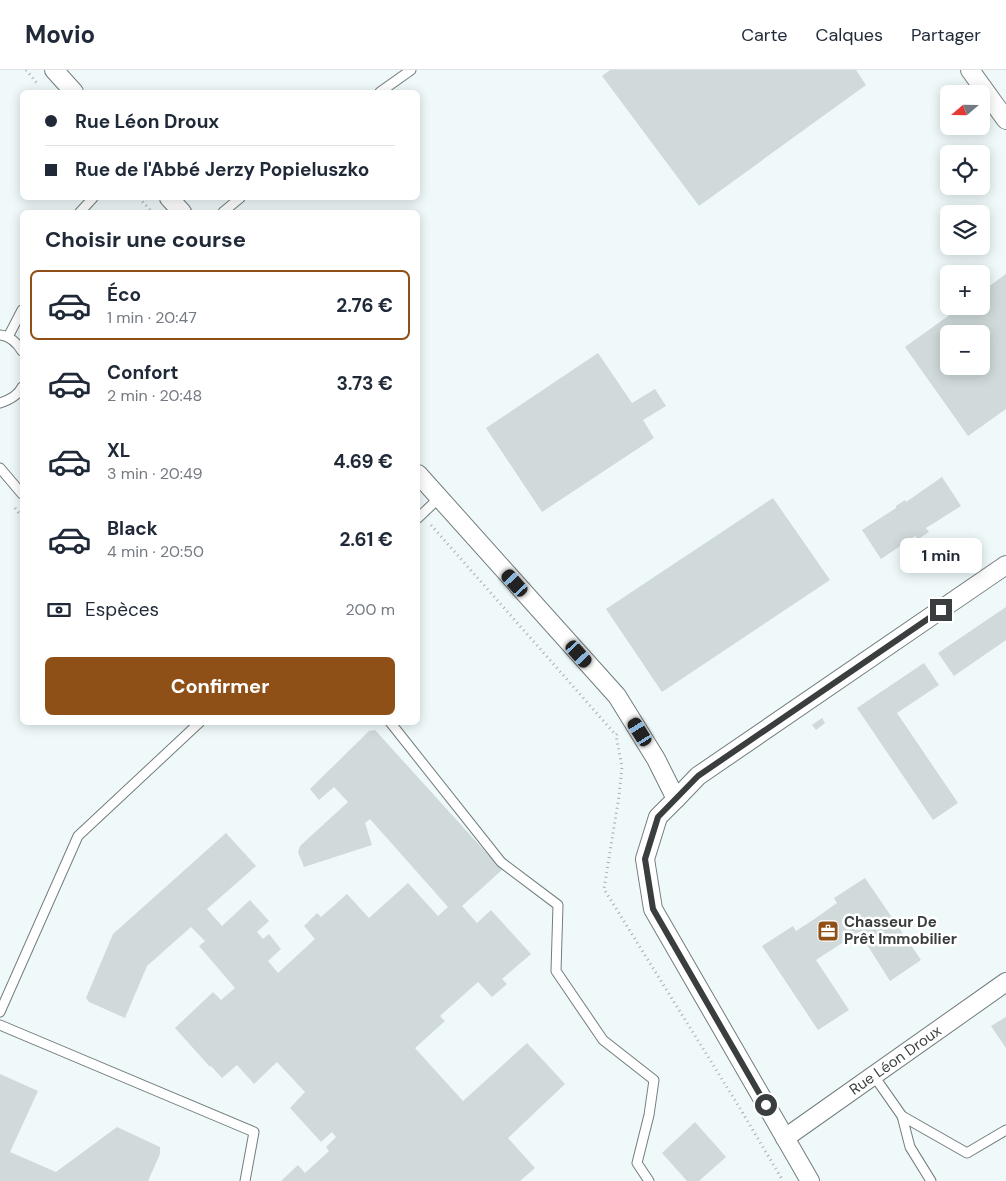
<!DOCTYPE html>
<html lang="fr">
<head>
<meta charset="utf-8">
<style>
	body { margin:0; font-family:"DM Sans",sans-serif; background:#f6f6f7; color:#1f2937; height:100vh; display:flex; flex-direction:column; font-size:19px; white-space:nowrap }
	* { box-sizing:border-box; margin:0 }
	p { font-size:16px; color:#747a83 }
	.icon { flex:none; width:28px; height:28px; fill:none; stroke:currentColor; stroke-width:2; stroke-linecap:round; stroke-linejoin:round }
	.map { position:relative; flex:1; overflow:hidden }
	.sheet { position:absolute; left:20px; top:140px; width:400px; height:515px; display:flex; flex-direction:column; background:#fff; border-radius:8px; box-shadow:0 2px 12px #0003 }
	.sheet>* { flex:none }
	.top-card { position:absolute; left:20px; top:20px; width:400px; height:110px; border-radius:8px; box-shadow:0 2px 12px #0003; display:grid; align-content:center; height:110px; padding:0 25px; background:#fff }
	.needle { width:32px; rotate:250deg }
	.controls { position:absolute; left:940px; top:15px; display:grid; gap:10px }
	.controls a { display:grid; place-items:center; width:50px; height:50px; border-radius:8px; background:#fff; box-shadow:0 2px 12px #0003; font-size:25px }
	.end { position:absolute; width:22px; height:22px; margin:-11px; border:6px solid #3a3e3e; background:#fff; box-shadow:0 0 0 2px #fff }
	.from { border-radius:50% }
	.bubble { position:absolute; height:35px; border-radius:8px; background:#fff; box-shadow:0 2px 12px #0003; font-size:16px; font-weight:700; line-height:35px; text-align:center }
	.car { position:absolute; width:15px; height:30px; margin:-15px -8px; border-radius:6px; box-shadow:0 0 4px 1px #0007; background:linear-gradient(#222 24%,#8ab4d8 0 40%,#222 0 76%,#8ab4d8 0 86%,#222 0) }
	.top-card b { display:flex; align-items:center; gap:18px; height:48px; font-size:19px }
	.top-card b+b { border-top:1px solid #e0e1e3 }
	.top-card i { width:12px; height:12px; background:#1f2937 }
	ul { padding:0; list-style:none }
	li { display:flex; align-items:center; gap:15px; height:70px; margin:0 10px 8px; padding:0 15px; border:2px solid transparent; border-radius:8px }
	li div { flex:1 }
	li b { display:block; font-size:19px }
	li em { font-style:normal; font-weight:700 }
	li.on { border-color:#8f5017 }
	li>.icon { width:45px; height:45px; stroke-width:1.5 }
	h2 { padding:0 25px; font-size:22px; line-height:60px }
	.pay { display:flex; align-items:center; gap:12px; height:55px; padding:0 25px; font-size:19px }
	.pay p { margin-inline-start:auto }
	.action { display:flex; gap:10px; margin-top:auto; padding:10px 25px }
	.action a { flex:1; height:58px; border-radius:8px; background:#8f5017; color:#fff; font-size:20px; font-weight:700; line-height:58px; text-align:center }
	header { display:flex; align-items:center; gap:30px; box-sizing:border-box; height:70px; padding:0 25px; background:#fff; border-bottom:1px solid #e0e1e3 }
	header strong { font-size:24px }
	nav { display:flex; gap:28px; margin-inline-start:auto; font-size:18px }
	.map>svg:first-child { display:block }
	.building { fill:#d0dada; fill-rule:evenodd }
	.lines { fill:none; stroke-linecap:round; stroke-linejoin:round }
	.lane-casing { stroke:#737d7d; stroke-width:11 }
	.street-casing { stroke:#737d7d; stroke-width:20 }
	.path { stroke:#a6aeae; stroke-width:3; stroke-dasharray:1 4; stroke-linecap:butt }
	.lane { stroke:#fff; stroke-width:9 }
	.street { stroke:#fff; stroke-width:18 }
	.route { stroke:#3a3e3e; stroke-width:6 }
	.labels { text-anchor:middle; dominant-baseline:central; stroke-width:5; stroke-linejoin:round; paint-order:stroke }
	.poi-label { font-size:15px; font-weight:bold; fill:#3a3e3e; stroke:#fff; text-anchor:start }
	.street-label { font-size:15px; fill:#3a3e3e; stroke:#fff }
</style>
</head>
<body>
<header>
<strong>Movio</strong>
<nav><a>Carte</a><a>Calques</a><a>Partager</a></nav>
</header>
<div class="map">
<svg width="1006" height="1111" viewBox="0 0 1006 1111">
	<rect width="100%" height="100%" fill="#eff9f9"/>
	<!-- building -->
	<g class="building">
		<polygon points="610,0 856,0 866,15 699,136 602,6"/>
		<polygon points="983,47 991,58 982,65 976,56 981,56 981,48"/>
		<path d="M1006,204v135l-38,27 -63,-89 57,-41h19v-14zM949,264h32v32h-32z"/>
		<polygon points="598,283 632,333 655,319 666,336 643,350 654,368 542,442 486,358"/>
		<polygon points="942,407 961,436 926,458 929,462 918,469 915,466 881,489 862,460 896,438 896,436 905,430 906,432"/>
		<polygon points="773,428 830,510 662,622 606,539"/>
		<polygon points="1006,537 1006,570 954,606 938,583"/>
		<polygon points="924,593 939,615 897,643 958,733 933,750 857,638"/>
		<polygon points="822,648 825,653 816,660 812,655"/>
		<polygon points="375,660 502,800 462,836 477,853 491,840 531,884 502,909 507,914 492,927 478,912 440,946 445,951 415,978 463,1031 527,973 565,1014 508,1068 535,1098 520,1111 281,1111 298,1095 305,1103 329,1081 326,1077 336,1067 332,1062 321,1072 290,1038 305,1022 277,992 254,1014 237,995 222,1008 211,996 210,997 175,958 213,922 221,930 235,918 199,876 205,871 191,857 147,896 125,948 89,932 86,928 113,864 226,763 256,796 207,839 222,856 250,830 269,851 257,862 263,869 269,864 281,879 268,891 278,903 315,869 304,856 317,843 321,847 347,824 369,848 408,813 438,846 448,837 370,749 365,753 372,775 304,797 298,782 300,776 348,732 334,717 319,730 310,719 369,661"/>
		<polygon points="865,808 921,890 890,911 859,862 816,890 849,940 818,960 762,876 793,856 796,861 813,850 837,833 834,828"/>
		<polygon points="1006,947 1006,978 991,956"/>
		<polygon points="0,1004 38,1021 10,1082 56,1102 117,1057 160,1077 160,1084 148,1111 0,1111"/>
		<polygon points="695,1052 726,1087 699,1111 687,1111 662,1083"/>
	</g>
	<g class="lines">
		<!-- lane casing -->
		<g class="lane-casing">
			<g id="lane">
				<polyline points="380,22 411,0"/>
				<polyline points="80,142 93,128"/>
				<polyline points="223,142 240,128"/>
				<path d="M0,265c10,1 17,8 22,16"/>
				<polyline points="8,267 22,240"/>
				<path d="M0,333c9,-3 18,-7 22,-16"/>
				<polyline points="0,398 22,424"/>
				<polyline points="418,448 439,428"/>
				<polyline points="390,652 501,792 558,835 556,901 603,970 654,1010 649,1045 637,1093 649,1111"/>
				<polyline points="0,942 78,766 200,652"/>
				<polyline points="0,955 254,1062 245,1111"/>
				<polyline points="874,1006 902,1046 910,1077 931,1111"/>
				<polyline points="902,1046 967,1083 1006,1060"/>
			</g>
		</g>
		<!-- street casing -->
		<g class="street-casing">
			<g id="street">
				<polyline points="54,0 74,22"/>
				<polyline points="970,0 1006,50"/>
				<polyline points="169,128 182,142"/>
				<polyline points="418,404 617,626 656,689 676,729 658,747 645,789 653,839 810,1111"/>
				<polyline points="676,729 698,706 1006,495"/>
				<path id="s1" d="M785,1068l221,-156"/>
			</g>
		</g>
		<!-- path -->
		<g class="path">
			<polyline points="26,0 37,13"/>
			<polyline points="139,128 152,142"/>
			<polyline points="15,438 22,447"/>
			<polyline points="431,455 615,664"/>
			<polyline points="617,664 616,665 622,697 619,726 604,819 738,1035 783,1111"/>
		</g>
		<!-- lane -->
		<use href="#lane" class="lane"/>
		<!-- street -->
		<use href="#street" class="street"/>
	</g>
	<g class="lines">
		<!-- route -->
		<polyline class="route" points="766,1035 653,839 645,789 658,747 698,706 941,540"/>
	</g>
	<!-- icons -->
	<defs>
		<g id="office-square" transform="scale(1.125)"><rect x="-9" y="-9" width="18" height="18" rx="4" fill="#8f5017" stroke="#fff"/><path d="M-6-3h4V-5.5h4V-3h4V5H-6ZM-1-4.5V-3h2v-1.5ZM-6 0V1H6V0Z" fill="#fff"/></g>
	</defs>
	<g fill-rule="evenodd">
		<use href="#office-square" x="828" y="861"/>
	</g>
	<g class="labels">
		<!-- poi labels -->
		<g class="poi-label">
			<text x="844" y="852">Chasseur De<tspan x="844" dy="17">Prêt Immobilier</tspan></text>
		</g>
		<!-- street labels -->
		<g class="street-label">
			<text stroke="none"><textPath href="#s1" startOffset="135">Rue Léon Droux</textPath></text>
		</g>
	</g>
</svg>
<div class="controls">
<a><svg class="needle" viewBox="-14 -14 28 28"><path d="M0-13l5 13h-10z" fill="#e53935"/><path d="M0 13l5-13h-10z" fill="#747a83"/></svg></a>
<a><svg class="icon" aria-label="locate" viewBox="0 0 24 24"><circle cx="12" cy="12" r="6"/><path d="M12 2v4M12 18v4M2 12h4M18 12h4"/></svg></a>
<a><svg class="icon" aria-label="layers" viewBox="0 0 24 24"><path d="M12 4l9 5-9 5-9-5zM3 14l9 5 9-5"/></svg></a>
<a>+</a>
<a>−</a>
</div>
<i class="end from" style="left:766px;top:1035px"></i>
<i class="end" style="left:941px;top:540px"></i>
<div class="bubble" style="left:900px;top:468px;width:82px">1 min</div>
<i class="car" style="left:515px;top:513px;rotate:318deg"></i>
<i class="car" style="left:579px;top:584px;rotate:138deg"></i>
<i class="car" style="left:640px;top:662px;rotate:328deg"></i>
<div class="top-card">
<b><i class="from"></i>Rue Léon Droux</b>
<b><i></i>Rue de l'Abbé Jerzy Popieluszko</b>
</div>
<section class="sheet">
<h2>Choisir une course</h2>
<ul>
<li class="on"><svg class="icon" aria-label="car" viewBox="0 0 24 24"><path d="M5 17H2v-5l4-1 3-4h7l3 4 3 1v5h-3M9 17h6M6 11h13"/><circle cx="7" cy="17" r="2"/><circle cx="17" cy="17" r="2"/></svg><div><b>Éco</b><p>1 min · 20:47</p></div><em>2.76 €</em></li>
<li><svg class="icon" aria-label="car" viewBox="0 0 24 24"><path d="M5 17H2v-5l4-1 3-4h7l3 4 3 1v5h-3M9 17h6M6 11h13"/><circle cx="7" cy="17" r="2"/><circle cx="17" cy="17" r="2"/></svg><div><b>Confort</b><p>2 min · 20:48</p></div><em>3.73 €</em></li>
<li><svg class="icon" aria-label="car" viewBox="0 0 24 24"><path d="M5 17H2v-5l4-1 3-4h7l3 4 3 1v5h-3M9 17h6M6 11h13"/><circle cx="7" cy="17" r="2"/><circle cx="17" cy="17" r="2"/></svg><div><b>XL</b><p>3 min · 20:49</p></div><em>4.69 €</em></li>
<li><svg class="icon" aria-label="car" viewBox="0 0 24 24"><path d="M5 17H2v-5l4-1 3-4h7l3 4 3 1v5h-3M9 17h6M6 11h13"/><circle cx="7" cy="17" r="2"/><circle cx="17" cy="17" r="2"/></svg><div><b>Black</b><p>4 min · 20:50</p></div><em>2.61 €</em></li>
</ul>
<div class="pay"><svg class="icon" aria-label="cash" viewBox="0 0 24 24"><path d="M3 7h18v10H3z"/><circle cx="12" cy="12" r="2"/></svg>Espèces<p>200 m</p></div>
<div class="action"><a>Confirmer</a></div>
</section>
</div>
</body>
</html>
